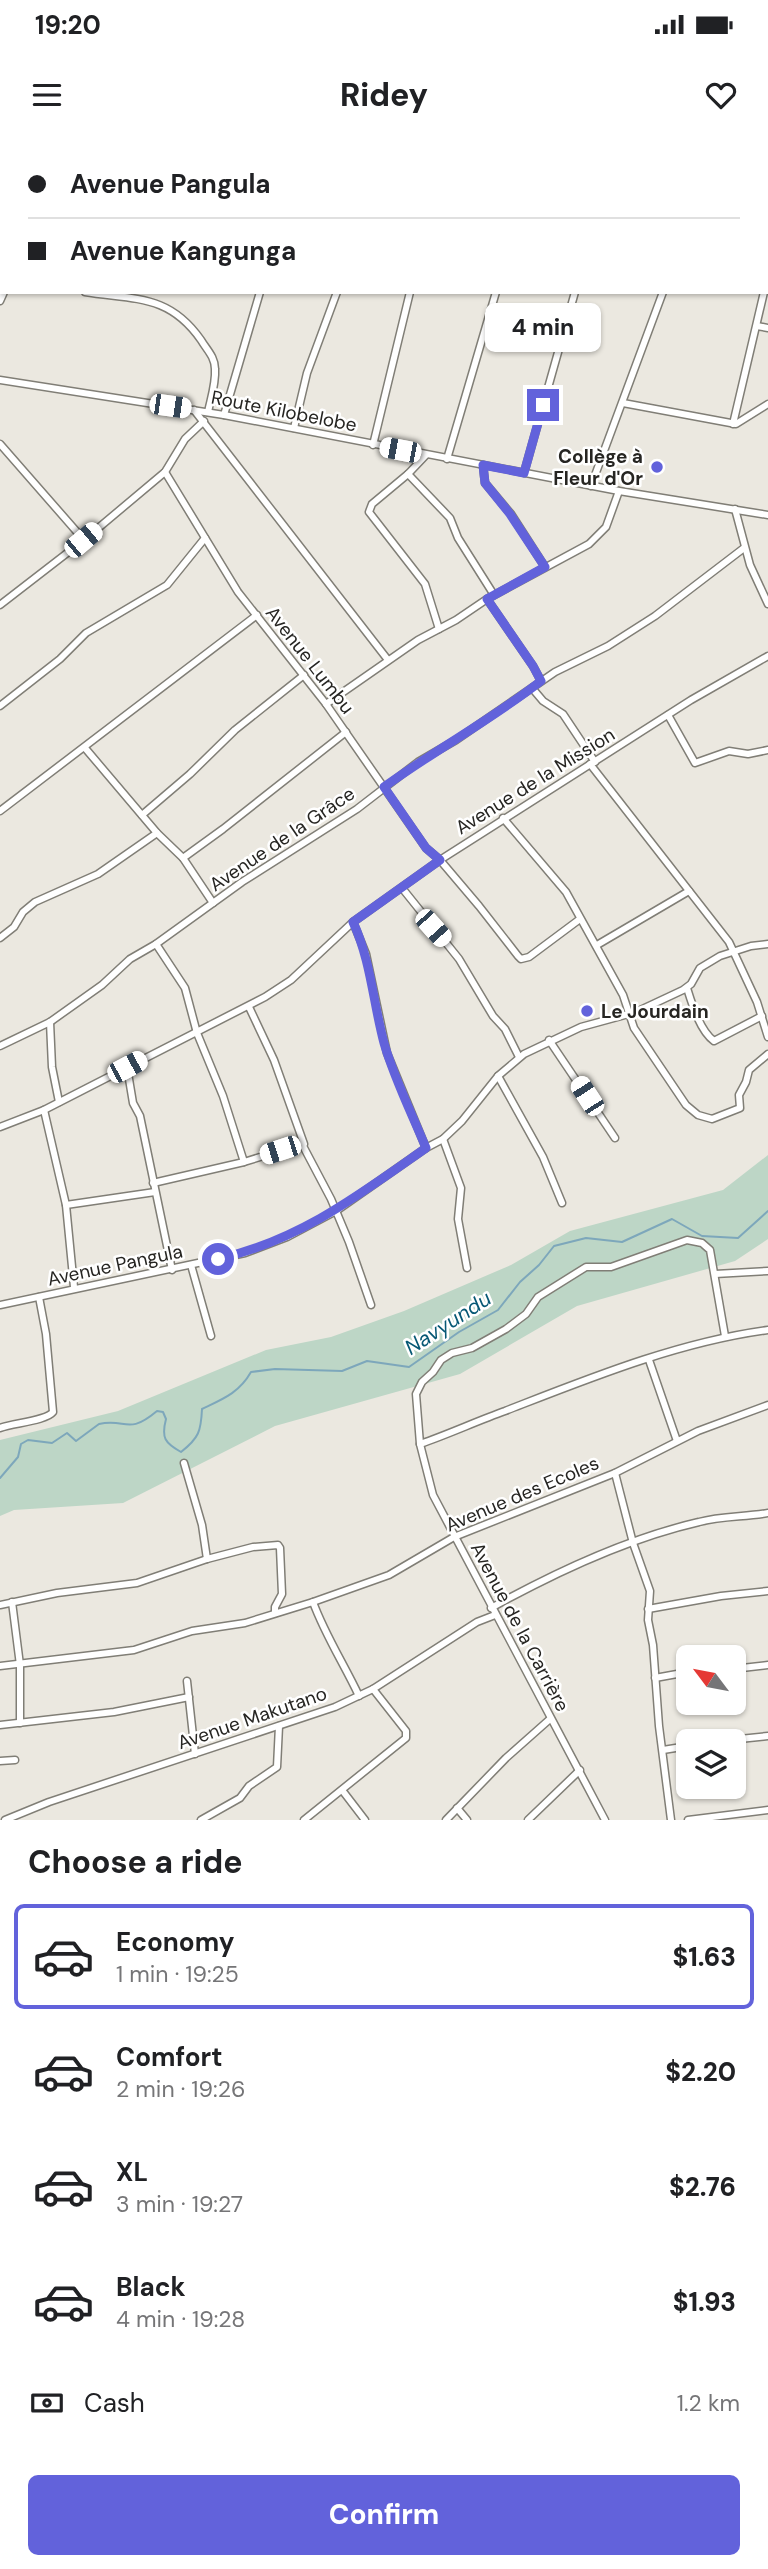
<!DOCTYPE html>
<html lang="en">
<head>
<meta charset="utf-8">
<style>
	body { margin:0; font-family:"DM Sans",sans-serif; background:#f6f6f6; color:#202124; height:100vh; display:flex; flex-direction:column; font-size:26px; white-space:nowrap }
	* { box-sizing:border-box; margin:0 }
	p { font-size:23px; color:#757577 }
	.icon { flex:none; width:38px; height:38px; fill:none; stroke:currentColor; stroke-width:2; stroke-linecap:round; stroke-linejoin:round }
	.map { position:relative; height:1680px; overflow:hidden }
	.side { display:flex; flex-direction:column; background:#fff; flex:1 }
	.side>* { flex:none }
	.banner { position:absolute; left:0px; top:0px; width:768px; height:154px; box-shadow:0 2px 5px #0004; display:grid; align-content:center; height:154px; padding:0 28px; background:#fff }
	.needle { width:46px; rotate:302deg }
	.buttons { position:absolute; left:676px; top:1505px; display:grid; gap:14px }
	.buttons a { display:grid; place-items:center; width:70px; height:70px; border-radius:10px; background:#fff; box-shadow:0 2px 5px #0004; font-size:35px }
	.end { position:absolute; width:32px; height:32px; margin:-16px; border:9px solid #6262db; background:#fff; box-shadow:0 0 0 4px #fff }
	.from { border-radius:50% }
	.bubble { position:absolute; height:49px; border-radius:10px; background:#fff; box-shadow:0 2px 5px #0004; font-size:23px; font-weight:800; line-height:49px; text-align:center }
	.car { position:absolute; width:21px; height:42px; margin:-21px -10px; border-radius:9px; box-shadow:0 0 5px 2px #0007; background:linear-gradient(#fff 24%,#345 0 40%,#fff 0 76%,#345 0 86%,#fff 0) }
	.banner b { display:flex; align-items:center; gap:24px; height:66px; font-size:26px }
	.banner b+b { border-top:2px solid #e0e0e0 }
	.banner i { width:18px; height:18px; background:#202124 }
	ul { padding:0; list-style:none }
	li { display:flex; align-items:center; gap:21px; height:105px; margin:0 14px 10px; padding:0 14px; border:4px solid transparent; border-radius:10px }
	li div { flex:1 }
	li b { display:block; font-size:26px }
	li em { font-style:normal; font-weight:800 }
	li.active { border-color:#6262db }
	li>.icon { width:63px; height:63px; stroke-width:1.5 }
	h2 { padding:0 28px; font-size:32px; line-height:84px }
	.pay { display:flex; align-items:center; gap:18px; height:77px; padding:0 28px; font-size:26px }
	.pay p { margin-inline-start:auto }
	.primary-button { display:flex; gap:14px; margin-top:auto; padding:14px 28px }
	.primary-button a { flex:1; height:80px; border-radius:10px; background:#6262db; color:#fff; font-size:28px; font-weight:800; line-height:80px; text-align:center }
	.status { display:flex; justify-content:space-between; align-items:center; height:49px; padding:0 35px; background:#fff; direction:ltr }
	.status svg { height:19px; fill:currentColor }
	header { display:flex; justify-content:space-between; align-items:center; height:91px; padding:0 28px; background:#fff; font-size:32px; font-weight:800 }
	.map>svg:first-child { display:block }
	.green { fill:#bdd6c6 }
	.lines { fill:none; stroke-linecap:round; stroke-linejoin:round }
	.stream { stroke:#7da7bb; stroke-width:2 }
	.street-casing { stroke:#807e76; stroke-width:9 }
	.street { stroke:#fff; stroke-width:6 }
	.route { stroke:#6262db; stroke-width:9 }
	.poi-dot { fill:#6262db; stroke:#fff; stroke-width:2.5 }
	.labels { text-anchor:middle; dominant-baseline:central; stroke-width:5; stroke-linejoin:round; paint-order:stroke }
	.street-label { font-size:19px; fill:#262522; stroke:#fff }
	.poi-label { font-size:19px; font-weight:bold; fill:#262522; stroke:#fff; text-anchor:end }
	.water-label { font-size:21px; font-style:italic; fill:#075875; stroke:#fff }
</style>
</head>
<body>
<div class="status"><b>19:20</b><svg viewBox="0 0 49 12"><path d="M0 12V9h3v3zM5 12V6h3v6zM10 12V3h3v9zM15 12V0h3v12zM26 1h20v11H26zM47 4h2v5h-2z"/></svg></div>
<header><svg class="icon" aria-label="menu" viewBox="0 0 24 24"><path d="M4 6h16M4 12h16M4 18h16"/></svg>Ridey<svg class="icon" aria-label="heart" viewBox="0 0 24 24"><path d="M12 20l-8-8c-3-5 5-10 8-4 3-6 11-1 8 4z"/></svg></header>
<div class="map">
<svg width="768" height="1680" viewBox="0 0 768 1680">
	<rect width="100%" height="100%" fill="#ebe8e0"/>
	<!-- green -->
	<polygon class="green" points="768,1015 768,1099 735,1121 577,1166 460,1234 275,1286 123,1363 14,1370 0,1376 0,1300 118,1271 266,1210 331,1197 404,1171 511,1125 570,1091 723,1050"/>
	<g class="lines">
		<!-- stream -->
		<path class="stream" d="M0,1338l18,-21 3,-13 7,-4 24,3 15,-10 9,8 23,-17c28,-6 28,12 58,-13l6,1 3,7c-5,19 -1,24 15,33 18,-14 20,-21 21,-43 21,-10 37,-16 49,-37l24,-3 67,2 25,-10 42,6 50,-35 39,-22 22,-28 19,-17 15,-19 32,-8 36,4 50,-23 30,17 36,2 30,-27"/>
		<!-- street casing -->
		<g class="street-casing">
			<g id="street">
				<polyline points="704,0 709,2"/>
				<polyline points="72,2 73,0"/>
				<polyline points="305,2 305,0"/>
				<polyline points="379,2 379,0"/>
				<polyline points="457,2 458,0"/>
				<polyline points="545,2 546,0"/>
				<polyline points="626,2 626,0"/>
				<polyline points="766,14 768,14"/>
				<polyline points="0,47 2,47"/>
				<polyline points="766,138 768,138"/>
				<path d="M85,152c50,8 84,2 116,48 6,10 14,17 14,29 1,14 -4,29 -7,43"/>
				<polyline points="0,161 4,152"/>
				<polyline points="757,186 768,188"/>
				<polyline points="0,240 224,275 619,351 768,375"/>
				<polyline points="623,263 736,284 768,264"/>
				<polyline points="194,270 388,520"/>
				<polyline points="224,275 260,152"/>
				<polyline points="733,284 764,152"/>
				<polyline points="294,288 307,233 337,152"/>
				<polyline points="0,304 84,400"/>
				<polyline points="373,305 410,152"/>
				<polyline points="426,315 408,334 450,378 458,398 494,455"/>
				<polyline points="447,319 496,152"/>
				<polyline points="483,325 485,343 511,374 545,427"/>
				<polyline points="165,332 238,452 326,564 426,708 440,720 479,766 518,816 521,819 529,817 580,779"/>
				<polyline points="524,333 575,152"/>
				<polyline points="408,334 372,364 369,372 425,444 439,489"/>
				<polyline points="591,346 663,152"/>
				<polyline points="735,369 750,425 768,464"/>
				<polyline points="487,459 533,526 541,541"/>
				<polyline points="0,465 84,400 165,332 185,299 204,281"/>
				<polyline points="532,548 543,561 563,574 595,622"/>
				<polyline points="326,564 418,500 456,480 487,459 589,404 606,387 619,351"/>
				<polyline points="0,566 60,519 86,493 167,445 205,398"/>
				<polyline points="668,575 695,623 729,611 748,614 768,610"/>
				<polyline points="85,608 157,693 183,718 213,763"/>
				<polyline points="590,624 729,802 757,862 768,897"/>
				<polyline points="0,671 257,475"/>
				<polyline points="142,675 190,634 235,590 304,535"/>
				<polyline points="503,678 566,752 623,855 634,888 686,965 698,975 712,979 740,968 739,955 746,942 749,930 768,914"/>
				<polyline points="183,718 223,689 346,592"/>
				<polyline points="402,748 459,819 493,876 505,889 519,917"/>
				<polyline points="353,782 366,814 387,913 426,1008"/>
				<polyline points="0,798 14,787 23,772 35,762 98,734 157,693"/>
				<polyline points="156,804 185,848 197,893 223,956 244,1022"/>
				<polyline points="597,805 689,751"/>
				<path d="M687,848c5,16 13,43 27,53l48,-25"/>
				<polyline points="249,867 274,920 304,1004"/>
				<polyline points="50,882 52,927 59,962"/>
				<polyline points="549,900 615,998"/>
				<polyline points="0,906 50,882 102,845 130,819 156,804 242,742 357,669 418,622 456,600 555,532 608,506 655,476 744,408"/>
				<polyline points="127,927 133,963 140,976 172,1130"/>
				<polyline points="498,936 543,1017 562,1063"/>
				<polyline points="44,970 66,1065 74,1147"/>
				<polyline points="0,987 44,970 265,857 291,840 353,782 440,720 691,560 768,516"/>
				<polyline points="443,999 461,1048 458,1079 467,1128"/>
				<polyline points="153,1043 244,1022 302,1004 331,1059 349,1102 371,1165"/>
				<polyline points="66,1065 155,1052"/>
				<polyline points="191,1125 211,1196"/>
				<polyline points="715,1134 768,1131"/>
				<polyline points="0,1165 245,1113 287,1097 336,1071 426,1008 443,999 462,981 498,936 524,914 581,887 636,872 683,850 691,844 700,828 720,816 751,806 768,804"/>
				<polyline points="649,1220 677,1301"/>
				<path d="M0,1288c13,-5 46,-7 53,-16l-7,-78 -7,-37"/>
				<path d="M420,1304c29,-10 57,-23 85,-33 85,-33 173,-69 263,-81"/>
				<polyline points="184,1323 202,1385 207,1419"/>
				<polyline points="615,1333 633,1403 650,1451 648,1480 653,1505 659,1586 671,1680"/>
				<polyline points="12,1462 20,1525 20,1583"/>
				<path d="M313,1462c12,33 31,62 46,94"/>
				<polyline points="0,1465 57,1453 137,1443 207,1419 253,1407 278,1405 280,1408 282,1454 275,1467 275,1473"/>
				<path d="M491,1468c63,-35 138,-70 208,-86 22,-6 46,-5 69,-9"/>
				<polyline points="648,1469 721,1456 768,1451"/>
				<polyline points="0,1526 134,1510 192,1491 245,1483 313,1462 389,1435 454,1397 615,1333 698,1291 768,1265"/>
				<polyline points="733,1529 768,1525"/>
				<polyline points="655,1538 688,1532"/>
				<polyline points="187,1541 195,1614"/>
				<polyline points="0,1585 114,1572 189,1557"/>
				<polyline points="720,1601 768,1596"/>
				<polyline points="663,1610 688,1606"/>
				<polyline points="0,1621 15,1620"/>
				<polyline points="342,1650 365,1680"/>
				<polyline points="457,1668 467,1680"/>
				<polyline points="5,1680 49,1662 335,1567 373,1549 477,1482 495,1475"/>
				<polyline points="201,1680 240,1658 249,1646 277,1627 279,1586"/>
				<polyline points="304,1680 406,1598 406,1591 373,1549"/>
				<polyline points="446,1680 506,1618 550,1579"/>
				<polyline points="528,1680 580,1630"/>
				<polyline points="605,1680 433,1355 420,1304 416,1254 422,1242 433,1232 441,1220 452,1213 472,1208 506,1189 526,1174 538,1157 586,1127 611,1127 687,1100 702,1103 710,1110 725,1196"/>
				<polyline points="688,1680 768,1670"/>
			</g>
		</g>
		<!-- street -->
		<use href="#street" class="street"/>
	</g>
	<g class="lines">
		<!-- route -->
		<path class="route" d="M218,1119c82,-19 141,-64 208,-111 -14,-34 -32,-70 -42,-105 -11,-41 -13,-82 -31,-121l87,-62 -14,-12 -42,-61c51,-37 107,-67 157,-106l-8,-15 -46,-67 58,-32 -35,-53 -25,-31 -2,-18 41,8 19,-68"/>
	</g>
	<!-- markers -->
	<g class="poi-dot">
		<circle cx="657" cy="327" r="7"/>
		<circle cx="587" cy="871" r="7"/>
	</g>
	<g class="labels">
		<!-- street labels -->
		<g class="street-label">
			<text transform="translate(284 271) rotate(11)">Route Kilobelobe</text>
			<text transform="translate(310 520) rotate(52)">Avenue Lumbu</text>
			<text transform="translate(535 641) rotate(-32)">Avenue de la Mission</text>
			<text transform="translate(282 699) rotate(-34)">Avenue de la Grâce</text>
			<text transform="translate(115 1125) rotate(-12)">Avenue Pangula</text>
			<text transform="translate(522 1354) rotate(-23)">Avenue des Ecoles</text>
			<text transform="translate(520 1487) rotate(62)">Avenue de la Carrière</text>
			<text transform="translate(252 1578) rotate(-19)">Avenue Makutano</text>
		</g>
		<!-- poi labels -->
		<g class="poi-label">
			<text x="643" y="316">Collège à<tspan x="643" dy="22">Fleur d'Or</tspan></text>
			<text x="601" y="871" text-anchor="start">Le Jourdain</text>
		</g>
		<!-- water labels -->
		<g class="water-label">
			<text transform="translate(448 1183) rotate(-33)">Navyundu</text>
		</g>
	</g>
</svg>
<div class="buttons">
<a><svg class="needle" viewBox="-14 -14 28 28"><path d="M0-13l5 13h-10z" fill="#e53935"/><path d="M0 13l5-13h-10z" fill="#757577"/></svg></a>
<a><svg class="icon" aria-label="layers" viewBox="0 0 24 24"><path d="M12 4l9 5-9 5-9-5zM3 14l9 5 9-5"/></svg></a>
</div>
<i class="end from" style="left:218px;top:1119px"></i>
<i class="end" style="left:543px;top:265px"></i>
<div class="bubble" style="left:485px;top:163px;width:116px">4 min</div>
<i class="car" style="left:170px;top:266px;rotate:98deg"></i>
<i class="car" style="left:400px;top:310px;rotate:281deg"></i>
<i class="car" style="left:83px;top:400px;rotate:50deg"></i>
<i class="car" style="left:433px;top:788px;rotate:138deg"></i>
<i class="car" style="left:127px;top:927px;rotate:62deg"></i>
<i class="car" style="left:587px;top:956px;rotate:327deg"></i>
<i class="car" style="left:280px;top:1010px;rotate:252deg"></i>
<div class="banner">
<b><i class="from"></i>Avenue Pangula</b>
<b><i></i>Avenue Kangunga</b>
</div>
</div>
<section class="side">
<h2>Choose a ride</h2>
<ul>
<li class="active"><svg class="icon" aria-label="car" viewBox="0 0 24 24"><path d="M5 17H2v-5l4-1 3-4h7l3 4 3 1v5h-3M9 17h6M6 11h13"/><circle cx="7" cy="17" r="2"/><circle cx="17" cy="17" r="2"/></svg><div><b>Economy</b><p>1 min · 19:25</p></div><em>$1.63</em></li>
<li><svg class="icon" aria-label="car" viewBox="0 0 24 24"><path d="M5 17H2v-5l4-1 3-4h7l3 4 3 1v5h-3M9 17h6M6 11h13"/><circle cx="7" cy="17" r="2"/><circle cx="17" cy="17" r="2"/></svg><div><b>Comfort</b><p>2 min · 19:26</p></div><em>$2.20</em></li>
<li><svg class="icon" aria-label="car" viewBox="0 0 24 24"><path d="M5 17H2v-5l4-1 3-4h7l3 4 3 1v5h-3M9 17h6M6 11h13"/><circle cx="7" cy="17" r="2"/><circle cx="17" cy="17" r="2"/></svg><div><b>XL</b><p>3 min · 19:27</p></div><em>$2.76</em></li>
<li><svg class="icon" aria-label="car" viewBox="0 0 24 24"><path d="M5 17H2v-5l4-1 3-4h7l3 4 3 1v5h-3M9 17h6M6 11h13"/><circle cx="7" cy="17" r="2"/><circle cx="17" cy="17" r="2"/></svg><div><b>Black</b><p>4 min · 19:28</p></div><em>$1.93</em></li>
</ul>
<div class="pay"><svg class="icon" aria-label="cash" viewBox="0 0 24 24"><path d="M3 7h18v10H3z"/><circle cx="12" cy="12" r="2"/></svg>Cash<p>1.2 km</p></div>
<div class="primary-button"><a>Confirm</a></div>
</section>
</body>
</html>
